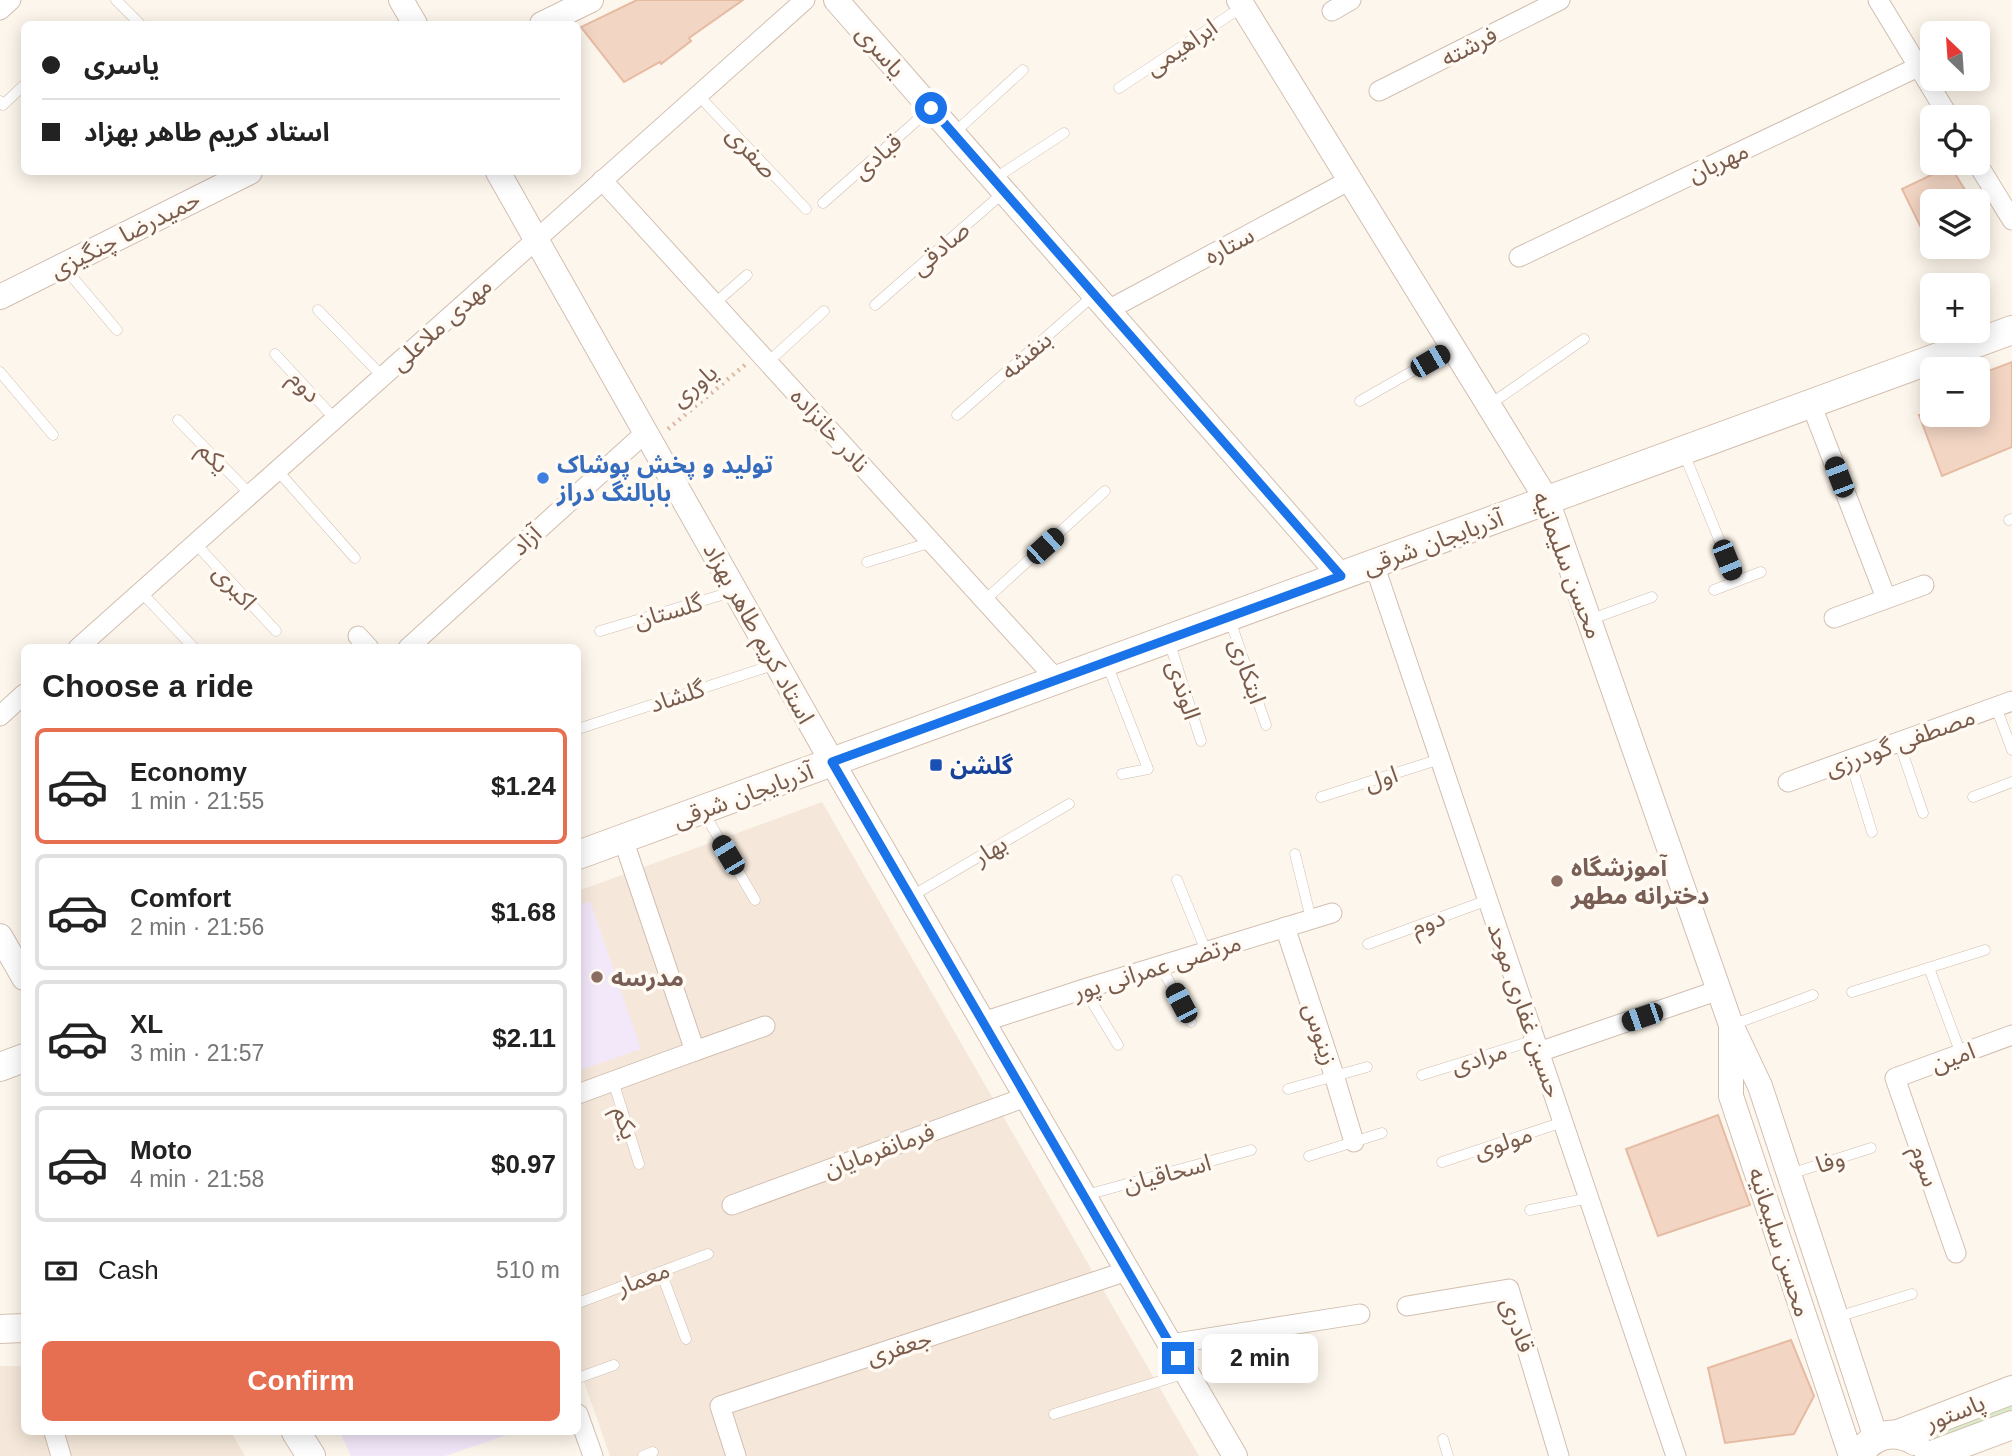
<!DOCTYPE html>
<html lang="en">
<head>
<meta charset="utf-8">
<style>
	body { margin:0; font-family:Arial,"Noto Sans Arabic",sans-serif; background:#f2f2f2; color:#222; height:100vh; display:flex; flex-direction:column; font-size:26px; white-space:nowrap }
	* { box-sizing:border-box; margin:0 }
	p { font-size:23px; color:#767676 }
	.icon { flex:none; width:38px; height:38px; fill:none; stroke:currentColor; stroke-width:2; stroke-linecap:round; stroke-linejoin:round }
	.map { position:relative; flex:1; overflow:hidden }
	.side { position:absolute; left:21px; top:644px; width:560px; height:791px; display:flex; flex-direction:column; background:#fff; border-radius:10px; box-shadow:0 4px 18px #0003 }
	.side>* { flex:none }
	.banner { position:absolute; left:21px; top:21px; width:560px; height:154px; border-radius:10px; box-shadow:0 4px 18px #0003; display:grid; align-content:center; height:154px; padding:0 21px; background:#fff }
	.needle { width:46px; rotate:335deg }
	.buttons { position:absolute; left:1920px; top:21px; display:grid; gap:14px }
	.buttons a { display:grid; place-items:center; width:70px; height:70px; border-radius:10px; background:#fff; box-shadow:0 4px 18px #0003; font-size:35px }
	.end { position:absolute; width:32px; height:32px; margin:-16px; border:9px solid #1a73e8; background:#fff; box-shadow:0 0 0 4px #fff }
	.from { border-radius:50% }
	.bubble { position:absolute; height:49px; border-radius:10px; background:#fff; box-shadow:0 4px 18px #0003; font-size:23px; font-weight:800; line-height:49px; text-align:center }
	.car { position:absolute; width:21px; height:42px; margin:-21px -10px; border-radius:9px; box-shadow:0 0 5px 2px #0007; background:linear-gradient(#222 24%,#8ab4d8 0 40%,#222 0 76%,#8ab4d8 0 86%,#222 0) }
	.banner b { display:flex; align-items:center; gap:24px; height:66px; font-size:26px }
	.banner b+b { border-top:2px solid #e0e0e0 }
	.banner i { width:18px; height:18px; background:#222 }
	ul { padding:0; list-style:none }
	li { display:flex; align-items:center; gap:21px; height:116px; margin:0 14px 10px; padding:0 7px; border:4px solid #e0e0e0; border-radius:10px }
	li div { flex:1 }
	li b { display:block; font-size:26px }
	li em { font-style:normal; font-weight:800 }
	li.active { border-color:#e76f51 }
	li>.icon { width:63px; height:63px; stroke-width:1.5 }
	h2 { padding:0 21px; font-size:32px; line-height:84px }
	.pay { display:flex; align-items:center; gap:18px; height:77px; padding:0 21px; font-size:26px }
	.pay p { margin-inline-start:auto }
	.cta { display:flex; gap:14px; margin-top:auto; padding:14px 21px }
	.cta a { flex:1; height:80px; border-radius:10px; background:#e76f51; color:#fff; font-size:28px; font-weight:800; line-height:80px; text-align:center }
	.map>svg:first-child { display:block }
	.residential { fill:#f5e8da }
	.education { fill:#f3e8fa }
	.green { fill:#d8ecc9 }
	.building { fill:#f3d5c3; stroke:#e6bba3; stroke-width:2 }
	.lines { fill:none; stroke-linecap:round; stroke-linejoin:round }
	.service-casing { stroke:#d1beb0; stroke-width:11 }
	.minor-casing { stroke:#d1beb0; stroke-width:21 }
	.tertiary-casing { stroke:#d1beb0; stroke-width:26 }
	.secondary-casing { stroke:#d6c0b0; stroke-width:30 }
	.path { stroke:#d9b8a5; stroke-width:4.5; stroke-dasharray:2 5; stroke-linecap:butt }
	.service { stroke:#fff; stroke-width:10 }
	.minor { stroke:#fff; stroke-width:19 }
	.tertiary { stroke:#fff; stroke-width:24 }
	.secondary { stroke:#fff; stroke-width:28 }
	.route { stroke:#1a73e8; stroke-width:9 }
	.shop-dot { fill:#3f7fe0; stroke:#fffaf3; stroke-width:2.5 }
	.transit-dot { fill:#1a4fb4; stroke:#fffaf3; stroke-width:2.5 }
	.education-dot { fill:#8d6e63; stroke:#fffaf3; stroke-width:2.5 }
	.labels { text-anchor:middle; dominant-baseline:central; stroke-width:7; stroke-linejoin:round; paint-order:stroke }
	.street-label { font-size:24px; fill:#7a5c4d; stroke:#fffaf3 }
	.shop-label { font-size:24px; font-weight:bold; fill:#366cbe; stroke:#fffaf3; text-anchor:start }
	.transit-label { font-size:24px; font-weight:bold; fill:#164399; stroke:#fffaf3; text-anchor:start }
	.education-label { font-size:24px; font-weight:bold; fill:#785e54; stroke:#fffaf3; text-anchor:start }
</style>
</head>
<body>
<div class="map">
<svg width="2012" height="1456" viewBox="0 0 2012 1456">
	<rect width="100%" height="100%" fill="#fdf6ec"/>
	<!-- residential -->
	<g class="residential">
		<polygon points="822,802 1199,1456 610,1456 578,1365 578,891"/>
		<polygon points="0,1366 24,1366 24,1432 231,1432 245,1456 0,1456"/>
	</g>
	<!-- education -->
	<g class="education">
		<polygon points="590,901 641,1049 578,1071 578,905"/>
		<polygon points="340,1432 516,1432 445,1456 351,1456"/>
	</g>
	<!-- green -->
	<polygon class="green" points="2012,1402 2012,1414 1935,1441 1926,1433"/>
	<!-- building -->
	<g class="building">
		<polygon points="637,0 743,0 689,38 691,41 661,64 660,62 624,82 581,27"/>
		<polygon points="1950,166 1972,201 1932,201 1932,250 1902,189"/>
		<polygon points="2012,362 2012,447 1942,476 1919,415 1978,415 1978,375"/>
		<polygon points="1718,1115 1750,1205 1658,1236 1626,1149"/>
		<polygon points="1791,1340 1814,1396 1794,1434 1725,1443 1708,1368"/>
	</g>
	<g class="lines">
		<!-- service casing -->
		<g class="service-casing">
			<g id="service">
				<polyline points="116,0 140,24"/>
				<polyline points="1119,88 1242,7"/>
				<polyline points="698,95 806,209"/>
				<polyline points="0,101 3,105 24,85"/>
				<polyline points="954,133 1023,70"/>
				<polyline points="994,179 1064,133"/>
				<polyline points="823,203 930,109"/>
				<polyline points="63,266 117,330"/>
				<polyline points="714,304 747,275"/>
				<polyline points="875,305 1004,192"/>
				<polyline points="318,310 382,376"/>
				<polyline points="275,354 335,419"/>
				<polyline points="768,362 824,311"/>
				<polyline points="0,372 53,435"/>
				<polyline points="1360,401 1453,348"/>
				<polyline points="1489,405 1584,339"/>
				<polyline points="957,415 1094,295"/>
				<polyline points="178,420 250,494"/>
				<polyline points="1683,451 1736,581"/>
				<polyline points="277,470 355,558"/>
				<polyline points="2009,520 2012,519"/>
				<polyline points="195,543 276,631"/>
				<polyline points="867,562 932,542"/>
				<polyline points="1714,590 1761,572"/>
				<polyline points="141,592 194,648"/>
				<polyline points="985,600 1105,491"/>
				<polyline points="1230,620 1266,725"/>
				<polyline points="1589,620 1652,597"/>
				<polyline points="600,631 735,591"/>
				<polyline points="1169,641 1201,741"/>
				<polyline points="1107,664 1148,769 1122,774"/>
				<polyline points="1996,707 2012,750"/>
				<polyline points="578,729 776,664"/>
				<polyline points="1899,742 1923,813"/>
				<polyline points="1850,760 1872,832"/>
				<polyline points="1321,797 1440,759"/>
				<polyline points="1973,797 2012,782"/>
				<polyline points="704,813 755,900"/>
				<polyline points="1295,854 1311,919"/>
				<polyline points="1177,880 1206,951"/>
				<polyline points="910,897 1069,804"/>
				<polyline points="1368,944 1488,900"/>
				<polyline points="1160,965 1191,1022"/>
				<polyline points="1929,968 1961,1054"/>
				<polyline points="1084,989 1118,1045"/>
				<polyline points="1852,992 1985,950"/>
				<polyline points="1732,1025 1813,995"/>
				<polyline points="1422,1075 1535,1040"/>
				<polyline points="613,1081 639,1164"/>
				<polyline points="1288,1089 1367,1067"/>
				<polyline points="1309,1156 1382,1133"/>
				<polyline points="1442,1162 1563,1122"/>
				<polyline points="1790,1174 1871,1148"/>
				<polyline points="1086,1195 1251,1150"/>
				<polyline points="1530,1210 1589,1198"/>
				<polyline points="661,1272 686,1339"/>
				<polyline points="578,1303 708,1254"/>
				<polyline points="1837,1317 1912,1294"/>
				<polyline points="578,1378 614,1365"/>
				<polyline points="1054,1414 1186,1373"/>
				<polyline points="1443,1439 1448,1456"/>
				<polyline points="643,1456 653,1452"/>
			</g>
		</g>
		<!-- minor casing -->
		<g class="minor-casing">
			<g id="minor">
				<polyline points="1878,0 1949,117"/>
				<polyline points="0,10 11,0"/>
				<polyline points="1332,11 1351,0"/>
				<polyline points="1379,91 1560,0"/>
				<polyline points="1977,163 2012,220"/>
				<polyline points="602,180 1057,680"/>
				<polyline points="1519,257 1918,67"/>
				<polyline points="1108,310 1350,180"/>
				<polyline points="1811,404 1886,598"/>
				<polyline points="1374,564 1676,1456"/>
				<polyline points="1834,618 1924,585"/>
				<polyline points="358,636 369,648"/>
				<polyline points="78,648 805,0"/>
				<polyline points="408,648 645,433"/>
				<polyline points="0,716 24,694"/>
				<polyline points="1788,782 2012,701"/>
				<polyline points="1285,927 1334,1075 1354,1142"/>
				<polyline points="983,1022 1084,989 1332,913"/>
				<polyline points="695,1051 765,1026"/>
				<polyline points="1539,1052 1719,990"/>
				<polyline points="578,1094 695,1051 623,839"/>
				<polyline points="732,1205 1026,1097"/>
				<polyline points="1956,1253 1895,1078 2012,1035"/>
				<polyline points="1407,1306 1509,1289 1559,1456"/>
				<polyline points="1170,1344 1360,1314"/>
				<polyline points="578,1414 593,1456"/>
				<polyline points="54,1432 61,1456"/>
				<polyline points="736,1456 720,1406 1127,1271"/>
			</g>
		</g>
		<!-- tertiary casing -->
		<g class="tertiary-casing">
			<g id="tertiary">
				<polyline points="401,0 415,24"/>
				<polyline points="836,0 1341,576"/>
				<polyline points="1239,0 1547,500 1731,1025 1760,1086 1876,1438"/>
				<polyline points="542,24 591,0"/>
				<polyline points="498,172 843,781 1235,1456"/>
				<polyline points="0,297 250,172"/>
				<polyline points="0,936 24,978"/>
				<polyline points="1731,1031 1731,1096 1851,1456"/>
			</g>
		</g>
		<!-- secondary casing -->
		<g class="secondary-casing">
			<g id="secondary">
				<polyline points="578,855 2012,330"/>
				<polyline points="0,1067 24,1058"/>
				<polyline points="0,1329 24,1328"/>
				<polyline points="296,1432 311,1456"/>
				<polyline points="1898,1434 2012,1390"/>
				<path d="M1859,1456c12,-22 35,-27 56,-15"/>
				<polyline points="1929,1456 2012,1425"/>
			</g>
		</g>
		<!-- path -->
		<polyline class="path" points="668,429 745,365"/>
		<!-- service -->
		<use href="#service" class="service"/>
		<!-- minor -->
		<use href="#minor" class="minor"/>
		<!-- tertiary -->
		<use href="#tertiary" class="tertiary"/>
		<!-- secondary -->
		<use href="#secondary" class="secondary"/>
	</g>
	<g class="lines">
		<!-- route -->
		<polyline class="route" points="931,108 1341,576 832,762 1178,1358"/>
	</g>
	<!-- markers -->
	<circle class="shop-dot" cx="543" cy="478" r="7"/>
	<rect class="transit-dot" x="929" y="758" width="14" height="14" rx="3.5"/>
	<g class="education-dot">
		<circle cx="1557" cy="881" r="7"/>
		<circle cx="597" cy="977" r="7"/>
	</g>
	<g class="labels">
		<!-- street labels -->
		<g class="street-label">
			<text transform="translate(1469 46) rotate(-27)">فرشته</text>
			<text transform="translate(1181 47) rotate(-34)">ابراهیمی</text>
			<text transform="translate(881 51) rotate(49)">یاسری</text>
			<text transform="translate(752 152) rotate(47)">صفری</text>
			<text transform="translate(877 156) rotate(-41)">قبادی</text>
			<text transform="translate(1718 162) rotate(-25)">مهربان</text>
			<text transform="translate(125 234) rotate(-27)">حمیدرضا چنگیزی</text>
			<text transform="translate(1229 245) rotate(-28)">ستاره</text>
			<text transform="translate(940 248) rotate(-41)">صادقی</text>
			<text transform="translate(441 324) rotate(-42)">مهدی ملاعلی</text>
			<text transform="translate(1026 355) rotate(-41)">بنفشه</text>
			<text transform="translate(694 385) rotate(-40)">یاوری</text>
			<text transform="translate(305 386) rotate(47)">دوم</text>
			<text transform="translate(830 430) rotate(48)">نادر خانزاده</text>
			<text transform="translate(214 457) rotate(46)">یکم</text>
			<text transform="translate(526 540) rotate(-42)">آزاد</text>
			<text transform="translate(1433 542) rotate(-20)">آذربایجان شرقی</text>
			<text transform="translate(1568 565) rotate(69)">محسن سلیمانیه</text>
			<text transform="translate(235 587) rotate(48)">اکبری</text>
			<text transform="translate(668 611) rotate(-16)">گلستان</text>
			<text transform="translate(759 633) rotate(61)">استاد کریم طاهر بهزاد</text>
			<text transform="translate(1248 671) rotate(71)">ابتکاری</text>
			<text transform="translate(1184 690) rotate(72)">الوندی</text>
			<text transform="translate(677 696) rotate(-18)">گلشاد</text>
			<text transform="translate(1900 742) rotate(-20)">مصطفی گودرزی</text>
			<text transform="translate(1381 778) rotate(-18)">اول</text>
			<text transform="translate(743 795) rotate(-20)">آذربایجان شرقی</text>
			<text transform="translate(990 850) rotate(-31)">بهار</text>
			<text transform="translate(1428 922) rotate(-20)">دوم</text>
			<text transform="translate(1157 967) rotate(-17)">مرتضی عمرانی پور</text>
			<text transform="translate(1525 1010) rotate(71)">حسین غفاری موحد</text>
			<text transform="translate(1321 1034) rotate(72)">زینوس</text>
			<text transform="translate(1953 1057) rotate(-20)">امین</text>
			<text transform="translate(1479 1058) rotate(-17)">مرادی</text>
			<text transform="translate(626 1123) rotate(73)">یکم</text>
			<text transform="translate(1503 1142) rotate(-18)">مولوی</text>
			<text transform="translate(879 1150) rotate(-20)">فرمانفرمایان</text>
			<text transform="translate(1830 1161) rotate(-18)">وفا</text>
			<text transform="translate(1925 1166) rotate(71)">سوم</text>
			<text transform="translate(1167 1173) rotate(-15)">اسحاقیان</text>
			<text transform="translate(1780 1242) rotate(72)">محسن سلیمانیه</text>
			<text transform="translate(643 1278) rotate(-21)">معمار</text>
			<text transform="translate(1518 1325) rotate(70)">قادری</text>
			<text transform="translate(899 1347) rotate(-18)">جعفری</text>
			<text transform="translate(1955 1412) rotate(-21)">پاستور</text>
		</g>
		<!-- shop labels -->
		<g class="shop-label">
			<text x="557" y="464">تولید و پخش پوشاک<tspan x="557" dy="28">بابالنگ دراز</tspan></text>
		</g>
		<!-- transit labels -->
		<g class="transit-label">
			<text x="950" y="765">گلشن</text>
		</g>
		<!-- education labels -->
		<g class="education-label">
			<text x="1571" y="867">آموزشگاه<tspan x="1571" dy="28">دخترانه مطهر</tspan></text>
			<text x="611" y="977">مدرسه</text>
		</g>
	</g>
</svg>
<div class="buttons">
<a><svg class="needle" viewBox="-14 -14 28 28"><path d="M0-13l5 13h-10z" fill="#e53935"/><path d="M0 13l5-13h-10z" fill="#767676"/></svg></a>
<a><svg class="icon" aria-label="locate" viewBox="0 0 24 24"><circle cx="12" cy="12" r="6"/><path d="M12 2v4M12 18v4M2 12h4M18 12h4"/></svg></a>
<a><svg class="icon" aria-label="layers" viewBox="0 0 24 24"><path d="M12 4l9 5-9 5-9-5zM3 14l9 5 9-5"/></svg></a>
<a>+</a>
<a>−</a>
</div>
<i class="end from" style="left:931px;top:108px"></i>
<i class="end" style="left:1178px;top:1358px"></i>
<div class="bubble" style="left:1202px;top:1334px;width:116px">2 min</div>
<i class="car" style="left:1430px;top:361px;rotate:60deg"></i>
<i class="car" style="left:1839px;top:477px;rotate:339deg"></i>
<i class="car" style="left:1045px;top:546px;rotate:48deg"></i>
<i class="car" style="left:1727px;top:560px;rotate:158deg"></i>
<i class="car" style="left:728px;top:855px;rotate:329deg"></i>
<i class="car" style="left:1181px;top:1003px;rotate:332deg"></i>
<i class="car" style="left:1642px;top:1017px;rotate:251deg"></i>
<div class="banner">
<b><i class="from"></i>یاسری</b>
<b><i></i>استاد کریم طاهر بهزاد</b>
</div>
<section class="side">
<h2>Choose a ride</h2>
<ul>
<li class="active"><svg class="icon" aria-label="car" viewBox="0 0 24 24"><path d="M5 17H2v-5l4-1 3-4h7l3 4 3 1v5h-3M9 17h6M6 11h13"/><circle cx="7" cy="17" r="2"/><circle cx="17" cy="17" r="2"/></svg><div><b>Economy</b><p>1 min · 21:55</p></div><em>$1.24</em></li>
<li><svg class="icon" aria-label="car" viewBox="0 0 24 24"><path d="M5 17H2v-5l4-1 3-4h7l3 4 3 1v5h-3M9 17h6M6 11h13"/><circle cx="7" cy="17" r="2"/><circle cx="17" cy="17" r="2"/></svg><div><b>Comfort</b><p>2 min · 21:56</p></div><em>$1.68</em></li>
<li><svg class="icon" aria-label="car" viewBox="0 0 24 24"><path d="M5 17H2v-5l4-1 3-4h7l3 4 3 1v5h-3M9 17h6M6 11h13"/><circle cx="7" cy="17" r="2"/><circle cx="17" cy="17" r="2"/></svg><div><b>XL</b><p>3 min · 21:57</p></div><em>$2.11</em></li>
<li><svg class="icon" aria-label="car" viewBox="0 0 24 24"><path d="M5 17H2v-5l4-1 3-4h7l3 4 3 1v5h-3M9 17h6M6 11h13"/><circle cx="7" cy="17" r="2"/><circle cx="17" cy="17" r="2"/></svg><div><b>Moto</b><p>4 min · 21:58</p></div><em>$0.97</em></li>
</ul>
<div class="pay"><svg class="icon" aria-label="cash" viewBox="0 0 24 24"><path d="M3 7h18v10H3z"/><circle cx="12" cy="12" r="2"/></svg>Cash<p>510 m</p></div>
<div class="cta"><a>Confirm</a></div>
</section>
</div>
</body>
</html>
